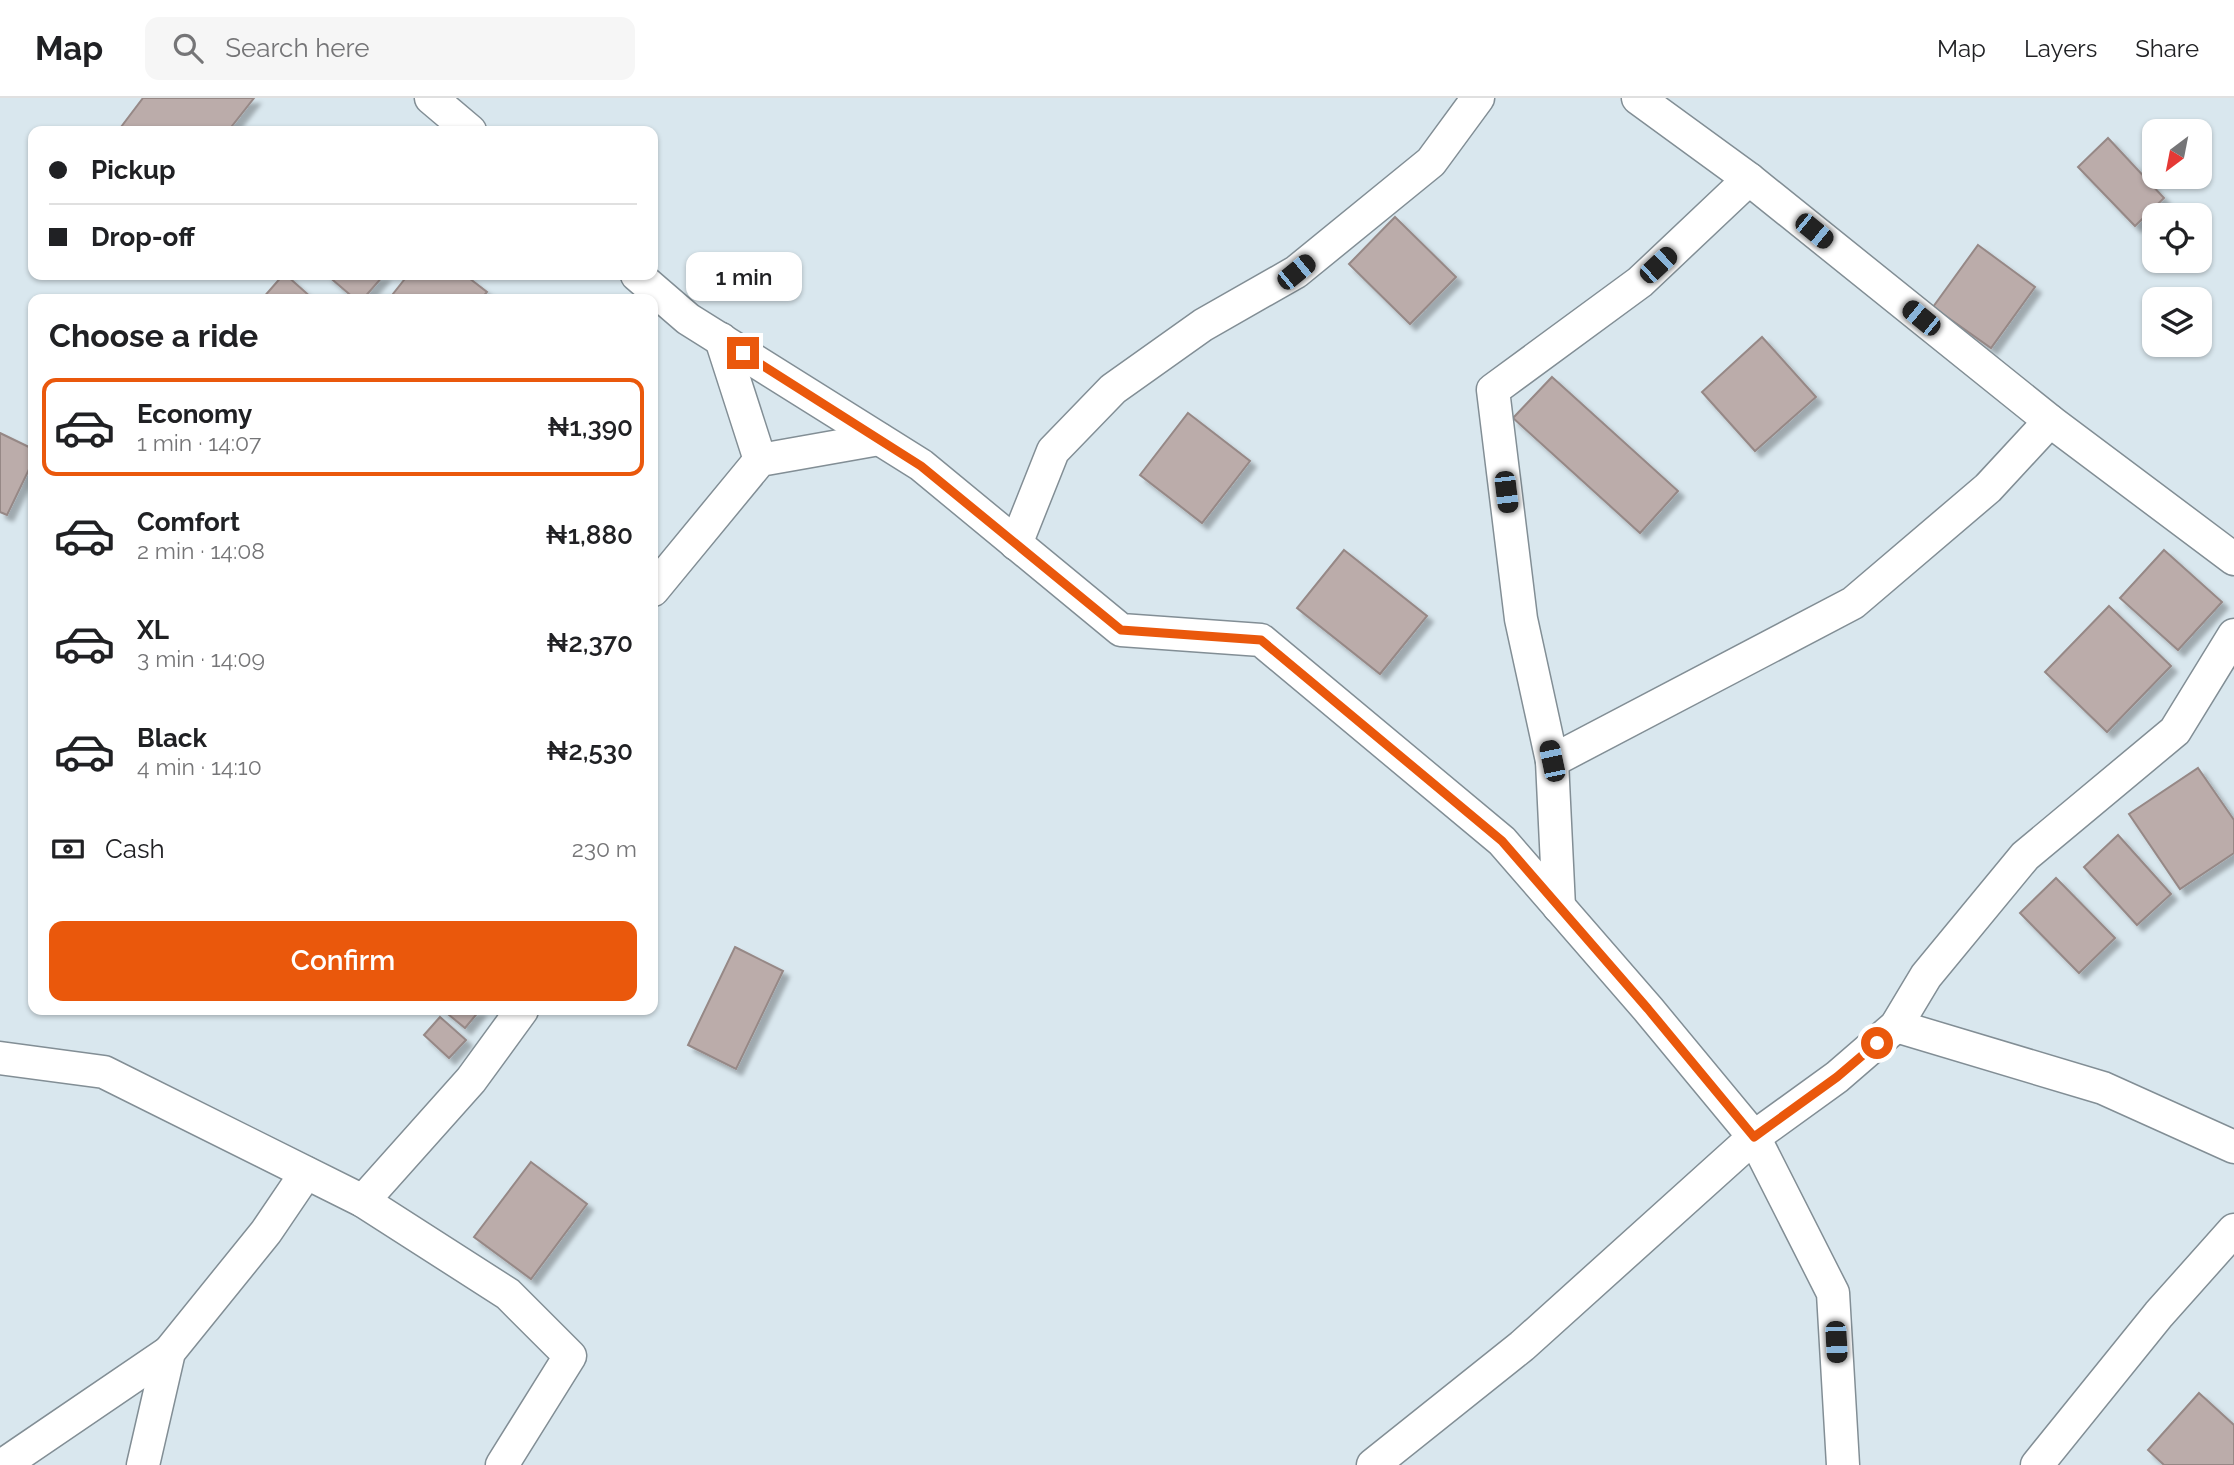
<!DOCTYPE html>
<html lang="en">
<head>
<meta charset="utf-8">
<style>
	body { margin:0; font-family:Raleway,sans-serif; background:#f6f6f6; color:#202124; height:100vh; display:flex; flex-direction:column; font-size:26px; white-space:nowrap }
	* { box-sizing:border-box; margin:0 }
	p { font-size:23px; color:#757577 }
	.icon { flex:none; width:38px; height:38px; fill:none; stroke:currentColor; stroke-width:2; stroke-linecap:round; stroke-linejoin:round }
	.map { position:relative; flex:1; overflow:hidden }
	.drawer { position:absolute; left:28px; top:196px; width:630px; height:721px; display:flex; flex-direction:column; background:#fff; border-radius:14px; box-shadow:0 2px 5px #0004 }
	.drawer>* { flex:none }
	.banner { position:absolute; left:28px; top:28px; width:630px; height:154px; border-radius:14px; box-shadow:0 2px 5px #0004; display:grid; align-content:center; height:154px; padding:0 21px; background:#fff }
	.needle { width:46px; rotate:212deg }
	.controls { position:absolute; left:2142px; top:21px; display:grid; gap:14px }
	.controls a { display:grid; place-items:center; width:70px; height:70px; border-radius:14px; background:#fff; box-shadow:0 2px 5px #0004; font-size:35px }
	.end { position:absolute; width:32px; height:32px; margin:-16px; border:9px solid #ea580c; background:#fff; box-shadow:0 0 0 4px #fff }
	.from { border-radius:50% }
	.bubble { position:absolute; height:49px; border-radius:14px; background:#fff; box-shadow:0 2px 5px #0004; font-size:23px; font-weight:600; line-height:49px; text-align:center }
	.car { position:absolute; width:21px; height:42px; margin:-21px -10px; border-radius:9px; box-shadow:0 0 5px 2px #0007; background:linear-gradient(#222 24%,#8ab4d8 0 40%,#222 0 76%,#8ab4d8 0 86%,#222 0) }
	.banner b { display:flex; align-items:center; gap:24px; height:66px; font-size:26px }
	.banner b+b { border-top:2px solid #e0e0e0 }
	.banner i { width:18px; height:18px; background:#202124 }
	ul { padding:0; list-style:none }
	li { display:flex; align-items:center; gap:21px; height:98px; margin:0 14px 10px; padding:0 7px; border:4px solid transparent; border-radius:14px }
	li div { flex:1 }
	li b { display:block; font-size:26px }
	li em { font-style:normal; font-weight:600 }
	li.current { border-color:#ea580c }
	li>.icon { width:63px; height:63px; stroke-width:1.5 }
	h2 { padding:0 21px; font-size:32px; line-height:84px }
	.pay { display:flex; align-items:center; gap:18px; height:77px; padding:0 21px; font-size:26px }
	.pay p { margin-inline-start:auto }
	.button { display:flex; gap:14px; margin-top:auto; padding:14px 21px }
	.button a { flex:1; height:80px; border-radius:14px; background:#ea580c; color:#fff; font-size:28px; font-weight:600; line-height:80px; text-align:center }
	header { display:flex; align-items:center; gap:42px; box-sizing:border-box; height:98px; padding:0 35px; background:#fff; border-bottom:2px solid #e0e0e0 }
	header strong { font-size:33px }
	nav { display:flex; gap:38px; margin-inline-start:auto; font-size:24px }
	.search { width:490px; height:63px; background:#f6f6f6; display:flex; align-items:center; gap:18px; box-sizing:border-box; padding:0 24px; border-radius:14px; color:#757577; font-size:26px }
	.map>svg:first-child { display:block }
	.building { fill:#bbacaa; stroke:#968886; stroke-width:2; filter:url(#shadow) }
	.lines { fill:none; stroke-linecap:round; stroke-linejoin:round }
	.street-casing { stroke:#828e95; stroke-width:35 }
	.street { stroke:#fff; stroke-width:32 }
	.route { stroke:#ea580c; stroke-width:9 }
</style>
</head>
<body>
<header>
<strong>Map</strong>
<div class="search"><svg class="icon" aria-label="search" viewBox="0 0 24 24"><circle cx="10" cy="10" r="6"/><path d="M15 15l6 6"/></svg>Search here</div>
<nav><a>Map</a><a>Layers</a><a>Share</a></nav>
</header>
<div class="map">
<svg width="2234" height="1367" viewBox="0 0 2234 1367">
	<defs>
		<filter id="shadow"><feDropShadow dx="6" dy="6" stdDeviation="2" flood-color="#0004"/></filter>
	</defs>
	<rect width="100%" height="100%" fill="#d9e7ee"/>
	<!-- building -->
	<g class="building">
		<polygon points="143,0 254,0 228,33 118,33"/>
		<polygon points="2108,40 2164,100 2135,128 2078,69"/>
		<polygon points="1395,119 1456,179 1410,226 1349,166"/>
		<polygon points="1978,147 2035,189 1991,250 1933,209"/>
		<polygon points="283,177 286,177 313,201 262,201"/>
		<polygon points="327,177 384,177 363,201 355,201"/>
		<polygon points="408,177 465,177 487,194 481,201 389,201"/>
		<polygon points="1762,239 1816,299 1755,353 1702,294"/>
		<polygon points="1552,279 1678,393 1640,435 1513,320"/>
		<polygon points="1188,315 1250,363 1202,425 1140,377"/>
		<polygon points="0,335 33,351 33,363 7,417 0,414"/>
		<polygon points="1344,452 1427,518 1380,576 1297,510"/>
		<polygon points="2164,452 2222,504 2178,552 2120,500"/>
		<polygon points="2109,508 2171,568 2107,634 2045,574"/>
		<polygon points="2198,670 2234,722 2234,755 2180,791 2129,716"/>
		<polygon points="2118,737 2171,796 2137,827 2084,769"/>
		<polygon points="2056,780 2115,840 2079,875 2020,815"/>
		<polygon points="735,849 783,873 736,971 688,947"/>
		<polygon points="443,912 480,912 465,930"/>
		<polygon points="440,919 466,942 449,960 424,937"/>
		<polygon points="531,1064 587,1106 531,1181 474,1139"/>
		<polygon points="2199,1295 2234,1327 2234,1367 2164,1367 2148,1352"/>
	</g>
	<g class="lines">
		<!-- street casing -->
		<g class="street-casing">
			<g id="street">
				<polyline points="431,0 470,33"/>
				<polyline points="1638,0 1749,81"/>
				<polyline points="637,177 688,221 921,367 1121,532 1261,542 1502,743 1648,911 1754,1039 1833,1195 1843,1367"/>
				<polyline points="721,241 760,362"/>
				<polyline points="1016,446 1053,353 1113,291 1203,227 1296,174 1431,64 1478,0"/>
				<polyline points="653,492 760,362 879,341"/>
				<polyline points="1552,663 1521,521 1493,292 1640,184 1749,81 2050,323 2234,461"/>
				<polyline points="1559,809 1552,663 1853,505 1988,390 2050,323"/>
				<polyline points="1896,928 2103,990 2234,1049"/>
				<polyline points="0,960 104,974 363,1103 508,1196 570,1258 502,1367"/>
				<polyline points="363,1103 471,982 522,912"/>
				<polyline points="3,1367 169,1254"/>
				<polyline points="143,1367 169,1254 266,1134 306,1075"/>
				<polyline points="1373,1367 1522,1248 1754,1039 1837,979 1896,928 1926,878 2025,758 2175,633 2234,537"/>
				<polyline points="2037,1367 2159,1216 2234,1132"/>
			</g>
		</g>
		<!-- street -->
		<use href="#street" class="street"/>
	</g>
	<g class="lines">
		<!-- route -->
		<polyline class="route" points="743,255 921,368 1121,532 1261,542 1502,743 1648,911 1754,1039 1837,979 1877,945"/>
	</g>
</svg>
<div class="controls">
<a><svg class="needle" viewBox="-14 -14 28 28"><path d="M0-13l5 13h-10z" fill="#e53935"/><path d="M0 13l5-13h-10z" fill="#757577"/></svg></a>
<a><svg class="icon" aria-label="locate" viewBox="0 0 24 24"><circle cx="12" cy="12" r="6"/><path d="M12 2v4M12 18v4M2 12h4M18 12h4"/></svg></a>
<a><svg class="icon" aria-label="layers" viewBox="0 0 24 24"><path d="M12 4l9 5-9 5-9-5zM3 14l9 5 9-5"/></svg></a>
</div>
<i class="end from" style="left:1877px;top:945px"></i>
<i class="end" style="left:743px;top:255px"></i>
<div class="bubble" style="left:686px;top:154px;width:116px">1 min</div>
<i class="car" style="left:1814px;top:133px;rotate:129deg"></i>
<i class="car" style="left:1658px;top:167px;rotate:47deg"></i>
<i class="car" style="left:1296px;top:174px;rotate:51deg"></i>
<i class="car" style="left:1921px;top:220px;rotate:309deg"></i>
<i class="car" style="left:1506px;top:394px;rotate:173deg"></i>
<i class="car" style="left:1552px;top:663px;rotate:348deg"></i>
<i class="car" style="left:1836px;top:1244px;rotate:177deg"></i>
<div class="banner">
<b><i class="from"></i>Pickup</b>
<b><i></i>Drop-off</b>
</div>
<section class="drawer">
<h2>Choose a ride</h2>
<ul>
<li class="current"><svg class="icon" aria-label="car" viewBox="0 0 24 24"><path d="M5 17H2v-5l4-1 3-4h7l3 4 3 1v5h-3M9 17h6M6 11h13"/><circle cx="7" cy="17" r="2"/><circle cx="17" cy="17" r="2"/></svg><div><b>Economy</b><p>1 min · 14:07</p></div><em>₦1,390</em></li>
<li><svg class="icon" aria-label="car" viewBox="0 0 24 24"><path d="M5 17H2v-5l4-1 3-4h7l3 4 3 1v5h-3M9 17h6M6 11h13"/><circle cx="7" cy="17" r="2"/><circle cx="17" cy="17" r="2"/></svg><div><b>Comfort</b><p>2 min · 14:08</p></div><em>₦1,880</em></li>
<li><svg class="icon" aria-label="car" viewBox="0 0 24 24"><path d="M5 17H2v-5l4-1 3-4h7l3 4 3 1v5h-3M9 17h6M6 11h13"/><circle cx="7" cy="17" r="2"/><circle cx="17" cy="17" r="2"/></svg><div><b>XL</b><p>3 min · 14:09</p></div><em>₦2,370</em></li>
<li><svg class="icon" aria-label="car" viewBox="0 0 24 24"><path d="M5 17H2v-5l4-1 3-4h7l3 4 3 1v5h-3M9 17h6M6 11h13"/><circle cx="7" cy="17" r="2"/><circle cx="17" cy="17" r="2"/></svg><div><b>Black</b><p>4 min · 14:10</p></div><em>₦2,530</em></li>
</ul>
<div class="pay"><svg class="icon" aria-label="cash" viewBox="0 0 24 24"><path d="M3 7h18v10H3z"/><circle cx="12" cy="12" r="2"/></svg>Cash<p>230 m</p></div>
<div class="button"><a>Confirm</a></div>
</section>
</div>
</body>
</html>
